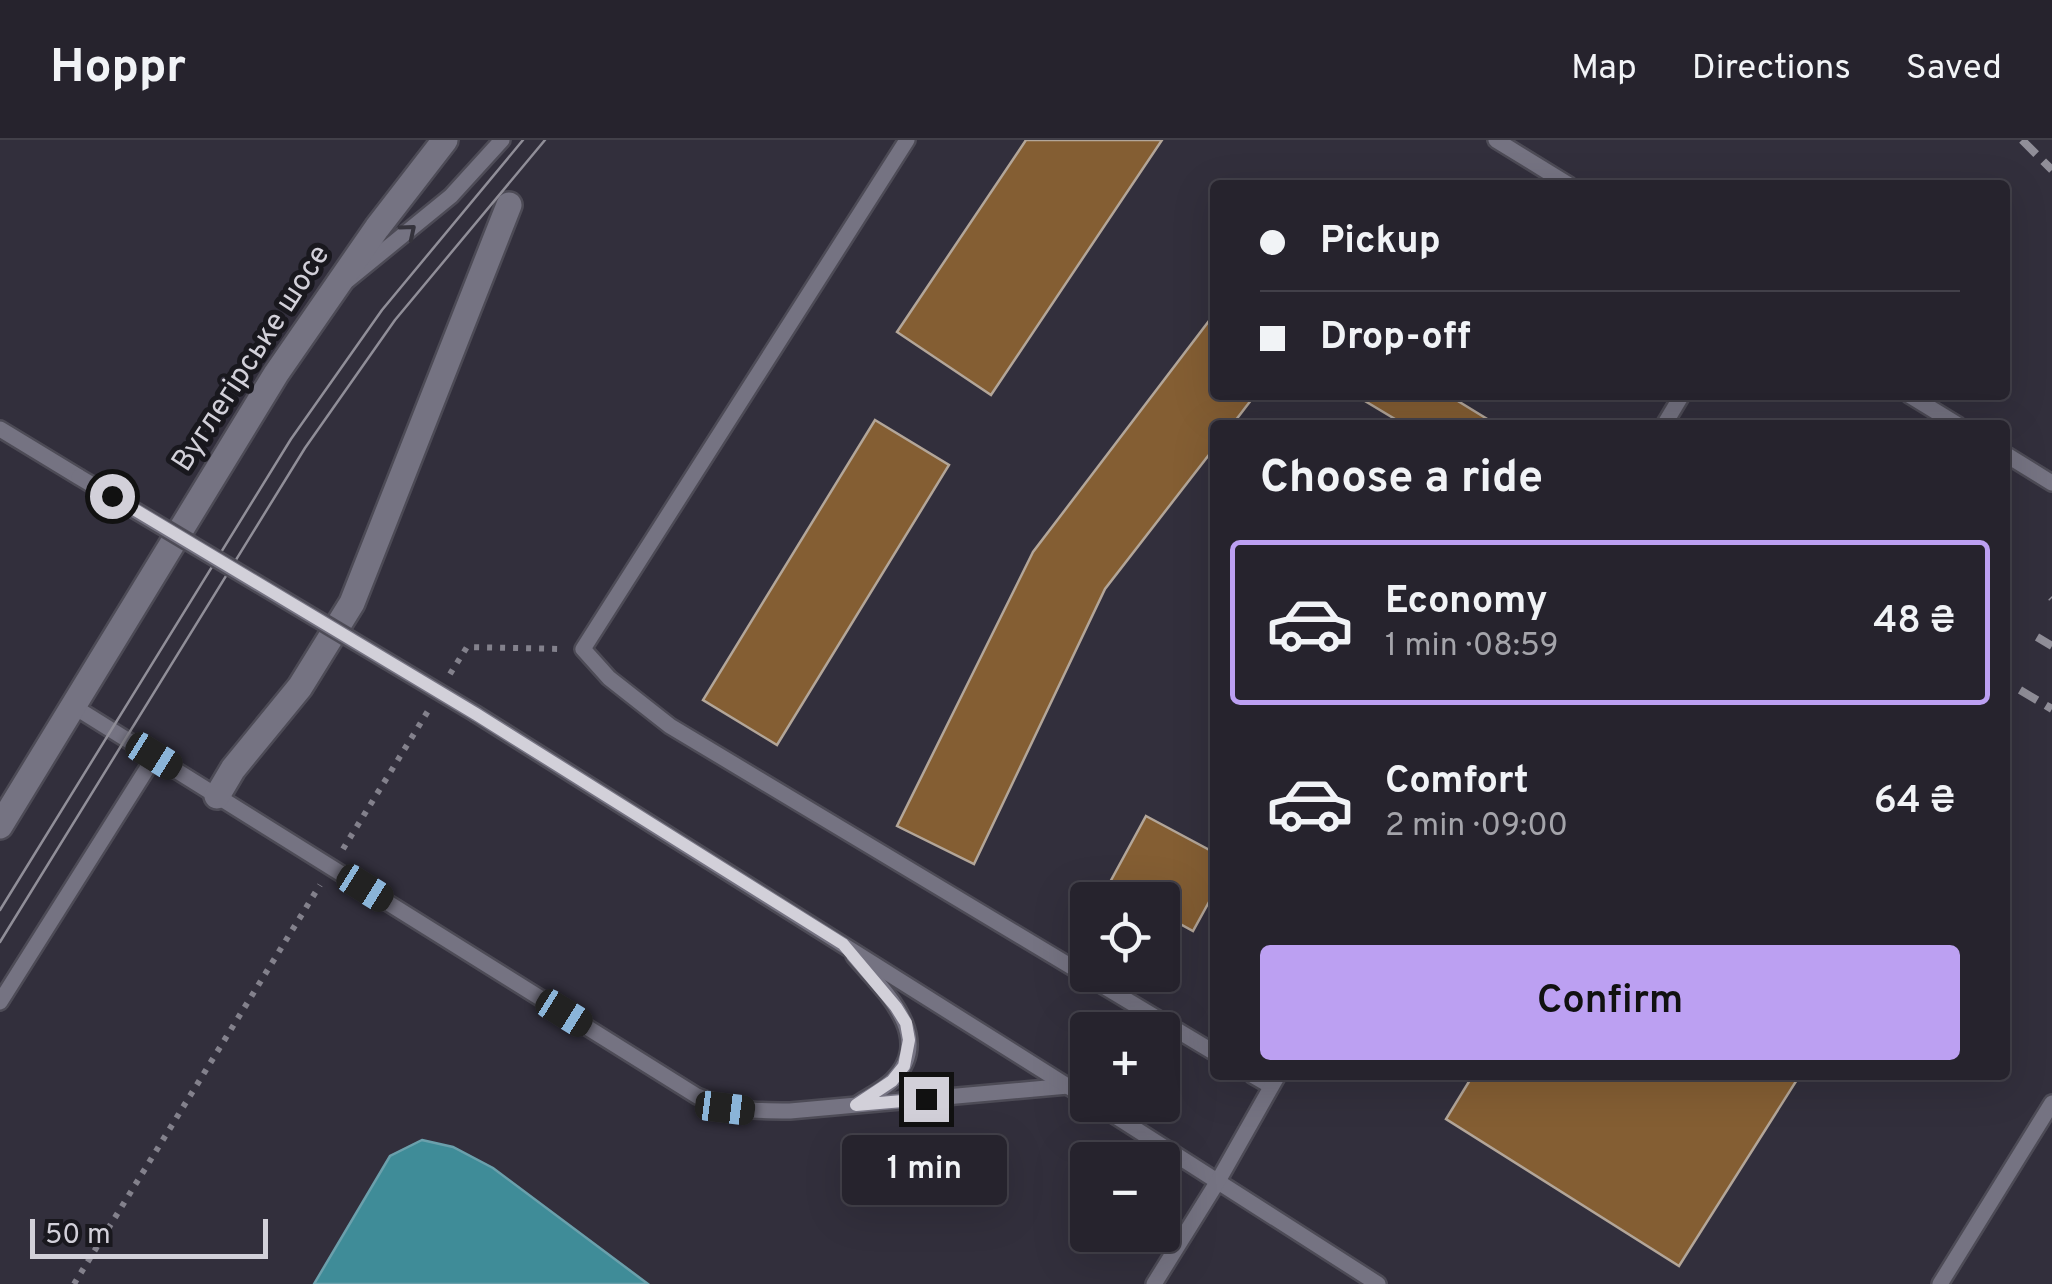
<!DOCTYPE html>
<html lang="en">
<head>
<meta charset="utf-8">
<style>
	body { margin:0; font-family:Overpass,sans-serif; background:#322f39; color:#f1f3f6; height:100vh; display:flex; flex-direction:column; font-size:38px; white-space:nowrap }
	* { box-sizing:border-box; margin:0 }
	p { font-size:32px; color:#a4a4aa }
	.icon { flex:none; width:55px; height:55px; fill:none; stroke:currentColor; stroke-width:2; stroke-linecap:round; stroke-linejoin:round }
	.map { position:relative; flex:1; overflow:hidden }
	.drawer { position:absolute; left:1210px; top:280px; width:800px; height:660px; display:flex; flex-direction:column; background:#26232d; border-radius:10px; box-shadow:0 10px 40px #0002,0 0 0 2px #424049 }
	.drawer>* { flex:none }
	.banner { position:absolute; left:1210px; top:40px; width:800px; height:220px; border-radius:10px; box-shadow:0 10px 40px #0002,0 0 0 2px #424049; display:grid; align-content:center; height:220px; padding:0 50px; background:#26232d }
	.buttons { position:absolute; left:1070px; top:742px; display:grid; gap:20px }
	.buttons a { display:grid; place-items:center; width:110px; height:110px; border-radius:10px; background:#26232d; box-shadow:0 10px 40px #0002,0 0 0 2px #424049; font-size:50px }
	.scale { position:absolute; left:30px; bottom:25px; width:238px; box-sizing:border-box; padding-left:10px; border:5px solid #d2d0d9; border-top:0; font-size:28px; line-height:35px; white-space:nowrap; color:#d2d0d9; -webkit-text-stroke:8px #19181e; paint-order:stroke }
	.end { position:absolute; width:45px; height:45px; margin:-22px; border:12px solid #d2d0d9; background:#111; box-shadow:0 0 0 5px #111 }
	.from { border-radius:50% }
	.bubble { position:absolute; height:70px; border-radius:10px; background:#26232d; box-shadow:0 10px 40px #0002,0 0 0 2px #424049; font-size:32px; font-weight:600; line-height:70px; text-align:center }
	.car { position:absolute; width:30px; height:60px; margin:-30px -15px; border-radius:12px; box-shadow:0 0 8px 2px #0007; background:linear-gradient(#222 24%,#8ab4d8 0 40%,#222 0 76%,#8ab4d8 0 86%,#222 0) }
	.banner b { display:flex; align-items:center; gap:35px; height:95px; font-size:38px }
	.banner b+b { border-top:2px solid #424049 }
	.banner i { width:25px; height:25px; background:#f1f3f6 }
	ul { padding:0; list-style:none }
	li { display:flex; align-items:center; gap:30px; height:165px; margin:0 20px 15px; padding:0 30px; border:5px solid transparent; border-radius:10px }
	li div { flex:1 }
	li b { display:block; font-size:38px }
	li em { font-style:normal; font-weight:600 }
	li.current { border-color:#bca0f2 }
	li>.icon { width:90px; height:90px; stroke-width:1.5 }
	h2 { padding:0 50px; font-size:45px; line-height:120px }
	.primary-button { display:flex; gap:20px; margin-top:auto; padding:20px 50px }
	.primary-button a { flex:1; height:115px; border-radius:10px; background:#bca0f2; color:#111; font-size:40px; font-weight:600; line-height:115px; text-align:center }
	header { display:flex; align-items:center; gap:60px; box-sizing:border-box; height:140px; padding:0 50px; background:#26232d; border-bottom:2px solid #424049 }
	header strong { font-size:48px }
	nav { display:flex; gap:55px; margin-inline-start:auto; font-size:35px }
	.map>svg:first-child { display:block }
	.water { fill:#3f8c98; stroke:#6ba0ac; stroke-width:2.5 }
	.building { fill:#845e33; stroke:#b3a699; stroke-width:2.5 }
	.lines { fill:none; stroke-linecap:round; stroke-linejoin:round }
	.lane-casing { stroke:#4d4b56; stroke-width:20 }
	.street-casing { stroke:#4d4b56; stroke-width:30 }
	.secondary-casing { stroke:#4d4b56; stroke-width:30 }
	.path { stroke:#83818c; stroke-width:6; stroke-dasharray:5 8; stroke-linecap:butt }
	.lane { stroke:#757382; stroke-width:15 }
	.street { stroke:#757382; stroke-width:25 }
	.secondary { stroke:#757382; stroke-width:25 }
	.tram { stroke:#908e98; stroke-width:2.5 }
	.rail { stroke:#908e98; stroke-width:8; stroke-dasharray:20 10; stroke-linecap:butt }
	.lane-bridge-casing { stroke:#4d4b56; stroke-width:20; stroke-linecap:butt }
	.lane-bridge { stroke:#757382; stroke-width:15 }
	.oneway { stroke:#35333c }
	.route { stroke:#d2d0d9; stroke-width:12 }
	.labels { text-anchor:middle; dominant-baseline:central; stroke-width:10; stroke-linejoin:round; paint-order:stroke }
	.street-label { font-size:30px; fill:#d2d0d9; stroke:#19181e }
</style>
</head>
<body>
<header>
<strong>Hoppr</strong>
<nav><a>Map</a><a>Directions</a><a>Saved</a></nav>
</header>
<div class="map">
<svg width="2052" height="1144" viewBox="0 0 2052 1144">
	<rect width="100%" height="100%" fill="#322f3c"/>
	<!-- water -->
	<polygon class="water" points="422,1000 453,1007 493,1028 648,1144 314,1144 390,1016"/>
	<!-- building -->
	<g class="building">
		<polygon points="1026,0 1162,0 991,255 897,192"/>
		<polygon points="1215,173 1215,255 1255,255 1232,285 1215,285 1215,307 1105,449 974,724 897,686 1033,412"/>
		<polygon points="1355,255 1448,255 1497,285 1405,285"/>
		<polygon points="875,280 949,325 777,605 703,560"/>
		<polygon points="1146,676 1215,713 1215,751 1193,791 1162,774 1162,760 1137,760 1109,744"/>
		<polygon points="1473,935 1800,935 1679,1126 1446,979"/>
	</g>
	<g class="lines">
		<!-- lane casing -->
		<g class="lane-casing">
			<g id="lane">
				<polyline points="907,0 583,509 609,538 670,586 1215,913"/>
				<polyline points="1496,0 1569,45"/>
				<polyline points="348,140 451,56 502,0"/>
				<polyline points="1909,255 1958,285"/>
				<polyline points="1664,285 1682,255"/>
				<polyline points="0,289 79,337"/>
				<polyline points="2005,314 2052,343"/>
				<path d="M73,566l624,390c35,15 56,15 93,15l278,-25"/>
				<polyline points="476,574 1088,959"/>
				<path d="M854,816c28,33 82,80 39,124 -9,9 -23,16 -34,23"/>
				<polyline points="0,862 155,616"/>
				<polyline points="1252,935 1271,946"/>
				<polyline points="1098,965 1378,1144"/>
				<polyline points="1154,1144 1218,1041 1278,935"/>
				<polyline points="1940,1144 2052,963"/>
			</g>
		</g>
		<!-- street casing -->
		<g class="street-casing">
			<polyline id="street" points="217,656 233,629 300,547 352,463 509,65"/>
		</g>
		<!-- secondary casing -->
		<g class="secondary-casing">
			<polyline id="secondary" points="0,686 276,234 377,88 445,0"/>
		</g>
		<!-- path -->
		<g class="path">
			<polyline points="450,534 467,507 563,509"/>
			<polyline points="343,709 428,571"/>
			<polyline points="74,1144 320,745"/>
		</g>
		<!-- lane -->
		<use href="#lane" class="lane"/>
		<!-- street -->
		<use href="#street" class="street"/>
		<!-- secondary -->
		<use href="#secondary" class="secondary"/>
		<!-- tram -->
		<g class="tram">
			<polyline points="0,770 291,299 382,170 523,0"/>
			<polyline points="0,802 305,308 395,180 545,0"/>
		</g>
		<!-- rail -->
		<g class="rail">
			<polyline points="2022,0 2052,30"/>
			<polyline points="2051,457 2052,458"/>
			<polyline points="2037,497 2052,506"/>
			<polyline points="2020,550 2052,569"/>
		</g>
		<!-- lane-bridge casing -->
		<g class="lane-bridge-casing">
			<polyline id="lane-bridge" points="79,337 476,574"/>
		</g>
		<!-- lane-bridge -->
		<use href="#lane-bridge" class="lane-bridge"/>
	</g>
	<!-- one-way arrows -->
	<defs><path id="oneway-chevron" d="M-2-3.5L2.5 0L-2 3.5" fill="none" stroke-width="1.6" stroke-linecap="round" stroke-linejoin="round" transform="scale(2.5)"/></defs>
	<use class="oneway" href="#oneway-chevron" transform="translate(409 91) rotate(-40)"/>
	<g class="lines">
		<!-- route -->
		<polyline class="route" points="112,356 476,574 843,804 896,867 906,883 909,900 904,926 892,941 856,965 926,959"/>
	</g>
	<g class="labels">
		<!-- street labels -->
		<g class="street-label">
			<text transform="translate(252 219) rotate(-57)">Вуглегірське шосе</text>
		</g>
	</g>
</svg>
<div class="buttons">
<a><svg class="icon" aria-label="locate" viewBox="0 0 24 24"><circle cx="12" cy="12" r="6"/><path d="M12 2v4M12 18v4M2 12h4M18 12h4"/></svg></a>
<a>+</a>
<a>−</a>
</div>
<div class="scale">50 m</div>
<i class="end from" style="left:112px;top:356px"></i>
<i class="end" style="left:926px;top:959px"></i>
<div class="bubble" style="left:842px;top:995px;width:165px">1 min</div>
<i class="car" style="left:154px;top:616px;rotate:122deg"></i>
<i class="car" style="left:365px;top:748px;rotate:122deg"></i>
<i class="car" style="left:564px;top:873px;rotate:122deg"></i>
<i class="car" style="left:725px;top:968px;rotate:97deg"></i>
<div class="banner">
<b><i class="from"></i>Pickup</b>
<b><i></i>Drop-off</b>
</div>
<section class="drawer">
<h2>Choose a ride</h2>
<ul>
<li class="current"><svg class="icon" aria-label="car" viewBox="0 0 24 24"><path d="M5 17H2v-5l4-1 3-4h7l3 4 3 1v5h-3M9 17h6M6 11h13"/><circle cx="7" cy="17" r="2"/><circle cx="17" cy="17" r="2"/></svg><div><b>Economy</b><p>1 min · 08:59</p></div><em>48 ₴</em></li>
<li><svg class="icon" aria-label="car" viewBox="0 0 24 24"><path d="M5 17H2v-5l4-1 3-4h7l3 4 3 1v5h-3M9 17h6M6 11h13"/><circle cx="7" cy="17" r="2"/><circle cx="17" cy="17" r="2"/></svg><div><b>Comfort</b><p>2 min · 09:00</p></div><em>64 ₴</em></li>
</ul>
<div class="primary-button"><a>Confirm</a></div>
</section>
</div>
</body>
</html>
